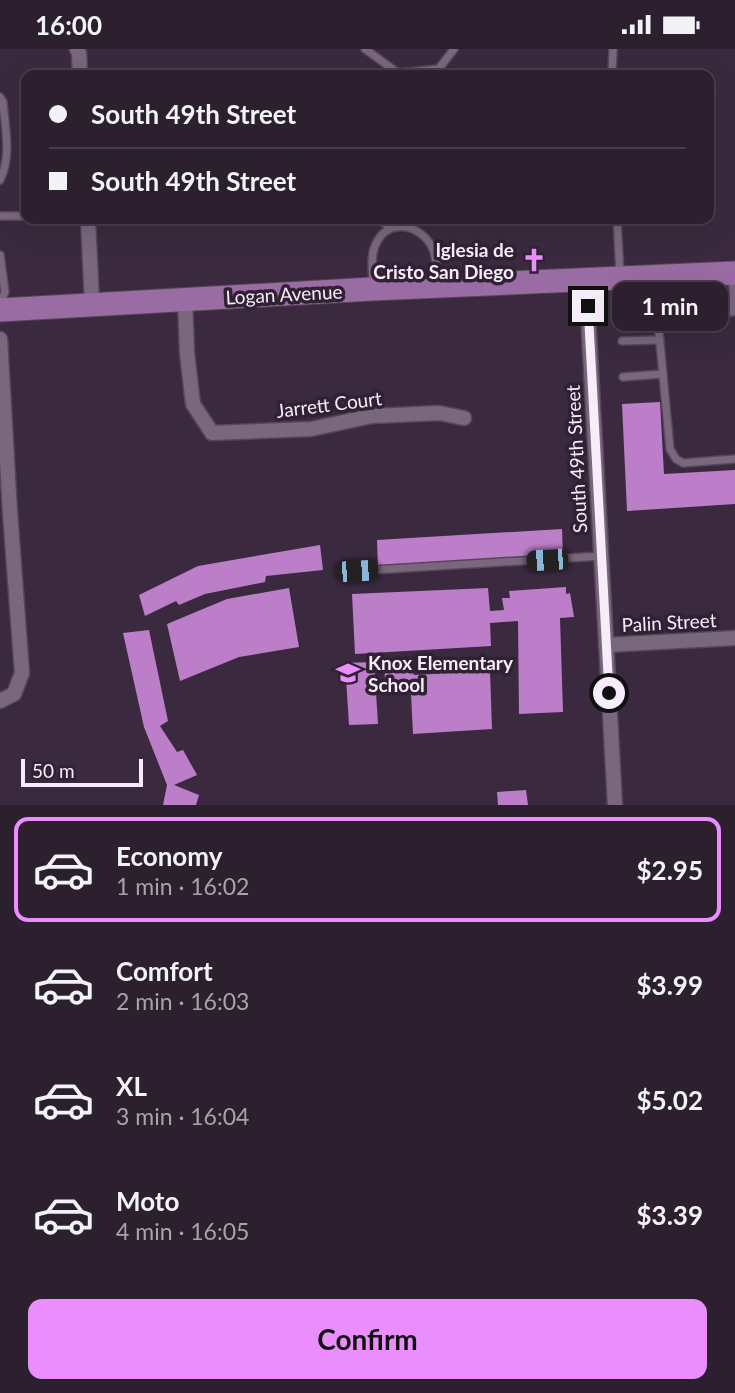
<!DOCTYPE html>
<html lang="en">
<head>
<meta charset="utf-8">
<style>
	body { margin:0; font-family:Lato,sans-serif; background:#382d3b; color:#f1f3f6; height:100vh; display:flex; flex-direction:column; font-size:26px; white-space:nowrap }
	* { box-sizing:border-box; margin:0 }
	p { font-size:23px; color:#a6a3aa }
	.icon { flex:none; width:38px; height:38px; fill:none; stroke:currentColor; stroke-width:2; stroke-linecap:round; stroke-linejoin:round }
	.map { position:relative; height:756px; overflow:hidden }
	.sheet { display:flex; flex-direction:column; background:#2c202f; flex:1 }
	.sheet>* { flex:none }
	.banner { position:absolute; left:21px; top:21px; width:693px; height:154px; border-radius:14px; box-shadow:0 7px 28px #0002,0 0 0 2px #483e4b; display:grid; align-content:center; height:154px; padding:0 28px; background:#2c202f }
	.scale { position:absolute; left:21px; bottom:18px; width:122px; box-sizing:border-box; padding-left:7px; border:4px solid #f7ecf9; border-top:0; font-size:19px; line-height:24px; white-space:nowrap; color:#f7ecf9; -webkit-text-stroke:5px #312135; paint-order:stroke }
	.end { position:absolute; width:32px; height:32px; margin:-16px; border:9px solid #f7ecf9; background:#111; box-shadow:0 0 0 4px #111 }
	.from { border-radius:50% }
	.bubble { position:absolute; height:49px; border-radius:14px; background:#2c202f; box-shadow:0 7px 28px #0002,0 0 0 2px #483e4b; font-size:23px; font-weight:700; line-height:49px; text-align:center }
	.car { position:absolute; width:21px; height:42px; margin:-21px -10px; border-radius:9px; box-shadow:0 0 5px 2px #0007; background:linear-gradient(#222 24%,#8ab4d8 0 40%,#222 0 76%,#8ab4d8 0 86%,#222 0) }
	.banner b { display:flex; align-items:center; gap:24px; height:66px; font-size:26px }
	.banner b+b { border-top:2px solid #483e4b }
	.banner i { width:18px; height:18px; background:#f1f3f6 }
	ul { padding:12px 0 0; list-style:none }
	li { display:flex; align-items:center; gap:21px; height:105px; margin:0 14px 10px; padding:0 14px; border:4px solid transparent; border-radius:14px }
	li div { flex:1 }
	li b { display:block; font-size:26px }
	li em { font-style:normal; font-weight:700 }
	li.current { border-color:#ea8dfd }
	li>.icon { width:63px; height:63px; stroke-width:1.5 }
	.button { display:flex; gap:14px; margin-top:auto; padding:14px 28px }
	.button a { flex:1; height:80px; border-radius:14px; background:#ea8dfd; color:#111; font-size:28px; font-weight:700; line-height:80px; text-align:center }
	.status { display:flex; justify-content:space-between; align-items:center; height:49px; padding:0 35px; background:#2c202f; direction:ltr }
	.status svg { height:19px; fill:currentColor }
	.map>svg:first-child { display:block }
	.building { fill:#bc7ec9 }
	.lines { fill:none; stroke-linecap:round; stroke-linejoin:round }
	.lane-casing { stroke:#554758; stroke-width:10 }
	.street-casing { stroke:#554758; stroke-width:17 }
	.primary-casing { stroke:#554758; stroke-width:25 }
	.lane { stroke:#7a677e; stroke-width:7 }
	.street { stroke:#7a677e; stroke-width:14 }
	.primary { stroke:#9a6ca4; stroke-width:23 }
	.route { stroke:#f7ecf9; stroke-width:9 }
	.labels { text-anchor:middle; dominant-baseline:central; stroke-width:7; stroke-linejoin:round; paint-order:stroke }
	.poi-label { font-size:19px; font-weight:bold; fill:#f7ecf9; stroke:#312135; text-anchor:end }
	.street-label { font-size:19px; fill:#f7ecf9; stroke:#312135 }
</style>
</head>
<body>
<div class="status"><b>16:00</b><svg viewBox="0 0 49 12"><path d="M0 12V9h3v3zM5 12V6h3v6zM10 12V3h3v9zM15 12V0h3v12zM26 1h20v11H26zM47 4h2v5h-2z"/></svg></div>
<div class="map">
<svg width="735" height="756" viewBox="0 0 735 756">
	<rect width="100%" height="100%" fill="#3b2a3f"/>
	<!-- building -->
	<g class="building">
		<polygon points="660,353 664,425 735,421 735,455 627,462 622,355"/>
		<polygon points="562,480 563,509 378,519 377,491"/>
		<polygon points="320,496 323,521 266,527 265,533 205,545 179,556 176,552 145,567 139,546 198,517"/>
		<polygon points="566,538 566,545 570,544 574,568 560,569 563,663 519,665 518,572 490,574 491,597 355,605 352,545 488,539 490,562 504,561 502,549 510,549 509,542"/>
		<polygon points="289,539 299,598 239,608 180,632 167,575 227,550"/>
		<polygon points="149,581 168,672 160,677 177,703 183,701 197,726 174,736 199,746 196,756 163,756 167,736 144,678 123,584"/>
		<polygon points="374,613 378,675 349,676 345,614"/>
		<polygon points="410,613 414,626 490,622 492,680 413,685 411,645 386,646 384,614"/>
		<polygon points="526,741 528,756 498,756 497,743"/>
	</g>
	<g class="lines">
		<!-- lane casing -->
		<g class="lane-casing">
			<g id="lane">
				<polyline points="365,0 398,24 439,20 448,26"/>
				<polyline points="434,26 454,0"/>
				<polyline points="612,26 613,0"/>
				<path d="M0,48l3,5c2,26 9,54 -3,78"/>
				<polyline points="0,167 26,167"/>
				<polyline points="378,170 390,178"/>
				<polyline points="617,170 620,225"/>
				<polyline points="0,206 5,243 0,255"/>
				<polyline points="668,231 669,267 733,263 733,228"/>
				<path d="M373,236c0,-12 -3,-28 2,-39 11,-29 46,-23 58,3 4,10 3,23 5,33"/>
				<polyline points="669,267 660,268 658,273 670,400 676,410 683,414 735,410"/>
				<polyline points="622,292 660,291"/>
				<polyline points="623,328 663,325"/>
				<polyline points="357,522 601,507"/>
			</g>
		</g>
		<!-- street casing -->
		<g class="street-casing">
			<g id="street">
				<polyline points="77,0 79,4 80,26"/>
				<polyline points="88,170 92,254"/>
				<polyline points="586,230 615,756"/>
				<polyline points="185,251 187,304 193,355 212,384 311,380 372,367 439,364 464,369"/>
				<polyline points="0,290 10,463 22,624 14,645 0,652"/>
				<polyline points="606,596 735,589"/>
			</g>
		</g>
		<!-- primary casing -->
		<g class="primary-casing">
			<polyline id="primary" points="0,261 372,240 735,224"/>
		</g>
		<!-- lane -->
		<use href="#lane" class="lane"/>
		<!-- street -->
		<use href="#street" class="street"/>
		<!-- primary -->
		<use href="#primary" class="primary"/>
	</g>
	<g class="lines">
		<!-- route -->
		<polyline class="route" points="588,257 609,644"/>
	</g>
	<!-- icons -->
	<defs>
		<g id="church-bare" transform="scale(1.89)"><path d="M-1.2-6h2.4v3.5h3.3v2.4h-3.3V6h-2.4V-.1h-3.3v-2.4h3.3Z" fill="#ea8dfd" stroke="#312135" stroke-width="2.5" paint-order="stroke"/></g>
		<g id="school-bare" transform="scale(1.89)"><path d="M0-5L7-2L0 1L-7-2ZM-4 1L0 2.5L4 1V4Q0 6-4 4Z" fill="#ea8dfd" stroke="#312135" stroke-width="2.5" paint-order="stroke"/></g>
	</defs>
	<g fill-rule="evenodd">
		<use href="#church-bare" x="534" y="211"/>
		<use href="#school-bare" x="348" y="624"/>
	</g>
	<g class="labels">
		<!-- poi labels -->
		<g class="poi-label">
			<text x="514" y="200">Iglesia de<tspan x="514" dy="22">Cristo San Diego</tspan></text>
			<text x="368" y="613" text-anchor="start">Knox Elementary<tspan x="368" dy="22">School</tspan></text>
		</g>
		<!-- street labels -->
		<g class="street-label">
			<text transform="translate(284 245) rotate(-3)">Logan Avenue</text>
			<text transform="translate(329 355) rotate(-7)">Jarrett Court</text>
			<text transform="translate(576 410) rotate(-93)">South 49th Street</text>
			<text transform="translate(669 573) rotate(-3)">Palin Street</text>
		</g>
	</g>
</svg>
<div class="scale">50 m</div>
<i class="end from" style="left:609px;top:644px"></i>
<i class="end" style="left:588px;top:257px"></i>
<div class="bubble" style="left:612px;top:233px;width:116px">1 min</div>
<i class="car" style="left:547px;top:511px;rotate:267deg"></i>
<i class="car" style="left:357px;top:522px;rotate:87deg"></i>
<div class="banner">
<b><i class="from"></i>South 49th Street</b>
<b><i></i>South 49th Street</b>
</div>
</div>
<section class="sheet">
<ul>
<li class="current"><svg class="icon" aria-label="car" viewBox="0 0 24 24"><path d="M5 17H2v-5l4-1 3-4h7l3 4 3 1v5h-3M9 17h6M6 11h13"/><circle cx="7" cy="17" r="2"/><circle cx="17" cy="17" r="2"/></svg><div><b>Economy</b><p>1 min · 16:02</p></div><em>$2.95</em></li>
<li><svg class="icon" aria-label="car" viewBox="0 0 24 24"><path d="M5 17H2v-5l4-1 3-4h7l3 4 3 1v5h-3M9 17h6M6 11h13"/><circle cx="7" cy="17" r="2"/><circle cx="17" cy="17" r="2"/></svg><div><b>Comfort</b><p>2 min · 16:03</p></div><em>$3.99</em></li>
<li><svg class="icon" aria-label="car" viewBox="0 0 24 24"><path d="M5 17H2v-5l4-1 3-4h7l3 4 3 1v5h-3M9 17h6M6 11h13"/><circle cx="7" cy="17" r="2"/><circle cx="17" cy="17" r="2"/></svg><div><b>XL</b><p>3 min · 16:04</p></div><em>$5.02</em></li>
<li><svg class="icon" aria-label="car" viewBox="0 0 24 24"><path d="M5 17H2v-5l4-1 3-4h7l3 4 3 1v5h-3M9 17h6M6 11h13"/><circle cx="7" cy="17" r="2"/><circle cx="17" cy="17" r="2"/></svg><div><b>Moto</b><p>4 min · 16:05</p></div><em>$3.39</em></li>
</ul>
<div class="button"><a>Confirm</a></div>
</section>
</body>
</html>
